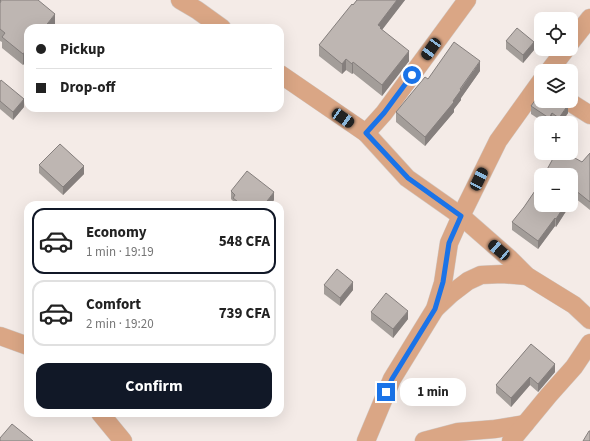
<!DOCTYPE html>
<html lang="en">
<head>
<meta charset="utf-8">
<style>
	body { margin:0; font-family:"Source Sans 3",sans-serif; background:#f2f2f2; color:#222; height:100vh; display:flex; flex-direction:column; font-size:15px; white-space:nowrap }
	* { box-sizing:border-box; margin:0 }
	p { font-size:13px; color:#767676 }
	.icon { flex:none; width:22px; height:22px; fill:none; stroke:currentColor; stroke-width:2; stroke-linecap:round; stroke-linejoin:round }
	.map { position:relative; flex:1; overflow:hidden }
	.sheet { position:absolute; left:24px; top:201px; width:260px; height:216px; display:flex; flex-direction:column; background:#fff; border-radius:12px; box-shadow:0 4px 16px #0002 }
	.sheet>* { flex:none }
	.guide { position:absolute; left:24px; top:24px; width:260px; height:88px; border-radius:12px; box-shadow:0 4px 16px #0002; display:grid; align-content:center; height:88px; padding:0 12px; background:#fff }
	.tools { position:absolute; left:534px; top:12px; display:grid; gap:8px }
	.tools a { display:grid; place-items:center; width:44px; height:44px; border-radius:8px; background:#fff; box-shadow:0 4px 16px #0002; font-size:20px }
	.end { position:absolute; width:18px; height:18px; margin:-9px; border:5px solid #1a73e8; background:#fff; box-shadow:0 0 0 2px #fff }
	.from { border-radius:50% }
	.bubble { position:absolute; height:28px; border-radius:12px; background:#fff; box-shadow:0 4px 16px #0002; font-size:13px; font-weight:700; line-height:28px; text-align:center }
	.car { position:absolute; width:12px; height:24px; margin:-12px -6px; border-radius:5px; box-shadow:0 0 3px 1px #0007; background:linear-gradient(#222 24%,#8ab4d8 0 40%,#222 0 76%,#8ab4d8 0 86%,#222 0) }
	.guide b { display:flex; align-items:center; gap:14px; height:38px; font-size:15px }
	.guide b+b { border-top:1px solid #e0e0e0 }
	.guide i { width:10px; height:10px; background:#222 }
	ul { padding:7px 0 0; list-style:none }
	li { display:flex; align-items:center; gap:12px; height:66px; margin:0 8px 6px; padding:0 4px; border:2px solid #e0e0e0; border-radius:12px }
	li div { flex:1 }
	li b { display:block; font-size:15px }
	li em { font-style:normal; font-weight:700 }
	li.active { border-color:#111827 }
	li>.icon { width:36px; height:36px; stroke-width:1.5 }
	.primary-button { display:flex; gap:8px; margin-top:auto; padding:8px 12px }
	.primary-button a { flex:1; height:46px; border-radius:12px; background:#111827; color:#fff; font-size:16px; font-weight:700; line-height:46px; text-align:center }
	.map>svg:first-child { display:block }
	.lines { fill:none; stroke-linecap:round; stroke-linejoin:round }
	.street-casing { stroke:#d1c9c5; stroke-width:19 }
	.street { stroke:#daa685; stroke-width:18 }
	.wall { fill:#a39d99 }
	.shaded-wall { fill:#857f7d }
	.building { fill:#beb6b2; stroke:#857f7d }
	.route { stroke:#1a73e8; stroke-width:5 }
</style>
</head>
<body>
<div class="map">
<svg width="590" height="441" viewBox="0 0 590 441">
	<rect width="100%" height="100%" fill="#f4ebe7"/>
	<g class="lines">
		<!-- street casing -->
		<g class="street-casing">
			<g id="street">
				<polyline points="180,0 197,10 222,28"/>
				<polyline points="571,42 590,18"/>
				<polyline points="549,71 566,49"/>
				<polyline points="280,74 366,133 407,178 461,216 510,259 527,276 574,305 590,320"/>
				<polyline points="568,101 590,115"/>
				<polyline points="366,133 384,113 467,0"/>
				<polyline points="435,309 451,294 468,281 481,275 502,274 527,276"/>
				<polyline points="0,336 28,346"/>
				<polyline points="100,413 123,441"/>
				<polyline points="366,441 392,379 435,309 443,283 449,243 461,216 498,141 541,81"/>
				<polyline points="424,441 458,432 495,429 525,424"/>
				<polyline points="511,441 549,395 574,367 590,343"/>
			</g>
		</g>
		<!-- street -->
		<use href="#street" class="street"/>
	</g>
	<!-- wall -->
	<g class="wall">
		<polygon points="0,0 55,25 28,28 28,59 23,65 2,48 2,42 0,41"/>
		<polygon points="357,0 405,0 382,30 409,61 382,96 353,73 352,74 346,70 342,74 319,56 319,45"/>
		<polygon points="506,41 534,50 523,63 506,49"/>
		<polygon points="480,71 461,98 461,100 454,109 454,112 425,146 396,122 396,112 428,79"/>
		<polygon points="0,82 24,107 13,120 0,109"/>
		<polygon points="531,106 568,113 561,123 554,123 552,121 551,123 545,123 531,114"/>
		<polygon points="590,153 590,210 575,198 571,204 571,175"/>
		<polygon points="39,165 84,174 63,195 39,173"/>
		<polygon points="231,191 274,200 270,205 233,205 233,201 231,199"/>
		<polygon points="570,205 556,227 555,226 538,249 512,230 512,222"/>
		<polygon points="324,285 353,290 340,306 324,294"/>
		<polygon points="371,312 408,319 393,338 371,320"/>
		<polygon points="531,344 555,372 538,392 530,385 511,407 496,393 496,385"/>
	</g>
	<!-- shaded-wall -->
	<g class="shaded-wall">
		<polygon points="397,0 405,0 381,31 378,25"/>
		<polygon points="55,14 55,25 53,28 44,28"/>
		<polygon points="534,42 534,50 523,63 523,55"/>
		<polygon points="28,48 28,59 23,65 23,54"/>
		<polygon points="409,51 409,61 382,96 382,85"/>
		<polygon points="346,59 346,70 342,74 342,64"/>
		<polygon points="480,61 480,71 461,98 461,100 454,109 454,112 425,146 425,137 453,101"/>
		<polygon points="353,62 353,73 352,74 352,64"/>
		<polygon points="24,99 24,107 13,120 13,112"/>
		<polygon points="568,105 568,113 561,123 559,123 559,118"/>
		<polygon points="552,113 552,121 551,123 549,123 549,118"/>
		<polygon points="84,166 84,174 63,195 63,187"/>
		<polygon points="575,190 575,198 571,204 571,196"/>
		<polygon points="274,192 274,200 270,205 264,205"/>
		<polygon points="565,205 570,205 556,227 556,219"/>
		<polygon points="555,218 555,226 538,249 538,241"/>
		<polygon points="353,282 353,290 340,306 340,298"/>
		<polygon points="408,311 408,319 393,338 393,329"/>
		<polygon points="555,364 555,372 538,392 538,384"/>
		<polygon points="530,377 530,385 511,407 511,398"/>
	</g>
	<!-- building -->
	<g class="building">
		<polygon points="0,0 38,0 55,14 44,28 28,28 28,48 23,54 2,37 5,33 0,29 0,3 1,1"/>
		<polygon points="357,0 397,0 378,25 381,27 380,28 409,51 382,85 353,62 352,64 346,59 342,64 319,45 352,4 353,5"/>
		<polygon points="517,28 534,42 523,55 506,41"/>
		<polygon points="454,42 480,61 460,89 461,90 453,101 454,102 425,137 396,112 425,77 428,79"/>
		<polygon points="1,80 24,99 13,112 0,101 0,82"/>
		<polygon points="541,92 541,101 562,101 568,105 559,118 552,113 549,118 531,106"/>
		<polygon points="60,144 84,166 63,187 39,165"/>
		<polygon points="556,153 566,153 582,162 590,153 590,202 575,190 571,196 571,175 544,175"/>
		<polygon points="247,171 274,192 264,205 242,205 233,198 235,195 231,191"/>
		<polygon points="541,182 541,205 565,205 556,219 555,218 538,241 512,222 524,207"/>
		<polygon points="337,269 353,282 340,298 324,285"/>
		<polygon points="386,293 408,311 393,329 371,312"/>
		<polygon points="531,344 555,364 538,384 530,377 511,398 496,385"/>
		<polygon points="12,424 33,441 0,441 0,438"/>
		<polygon points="589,431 590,431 590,441 583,441"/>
	</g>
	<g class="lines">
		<!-- route -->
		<polyline class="route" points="386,392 392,379 435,309 443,282 449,243 461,216 408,178 366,133 384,113 412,75"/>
	</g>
</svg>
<div class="tools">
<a><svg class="icon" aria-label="locate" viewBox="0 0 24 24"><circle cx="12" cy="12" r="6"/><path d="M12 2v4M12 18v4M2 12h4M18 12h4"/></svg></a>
<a><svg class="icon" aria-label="layers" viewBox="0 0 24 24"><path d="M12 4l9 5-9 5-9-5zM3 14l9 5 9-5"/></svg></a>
<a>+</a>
<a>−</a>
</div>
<i class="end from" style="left:412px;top:75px"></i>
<i class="end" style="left:386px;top:392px"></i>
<div class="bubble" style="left:400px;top:378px;width:66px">1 min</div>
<i class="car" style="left:431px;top:49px;rotate:216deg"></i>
<i class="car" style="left:343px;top:118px;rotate:124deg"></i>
<i class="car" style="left:479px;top:179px;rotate:26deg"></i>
<i class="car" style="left:499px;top:250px;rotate:311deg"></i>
<div class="guide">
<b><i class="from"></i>Pickup</b>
<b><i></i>Drop-off</b>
</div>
<section class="sheet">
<ul>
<li class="active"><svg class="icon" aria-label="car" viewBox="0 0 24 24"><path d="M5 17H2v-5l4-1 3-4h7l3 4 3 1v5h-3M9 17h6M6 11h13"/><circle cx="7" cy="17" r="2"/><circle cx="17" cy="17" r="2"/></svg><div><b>Economy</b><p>1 min · 19:19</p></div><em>548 CFA</em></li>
<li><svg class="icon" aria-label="car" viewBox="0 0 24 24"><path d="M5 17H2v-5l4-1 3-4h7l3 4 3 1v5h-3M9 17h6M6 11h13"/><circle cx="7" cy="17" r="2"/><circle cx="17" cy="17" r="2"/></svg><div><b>Comfort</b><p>2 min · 19:20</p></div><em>739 CFA</em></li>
</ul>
<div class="primary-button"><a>Confirm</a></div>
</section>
</div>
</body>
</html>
